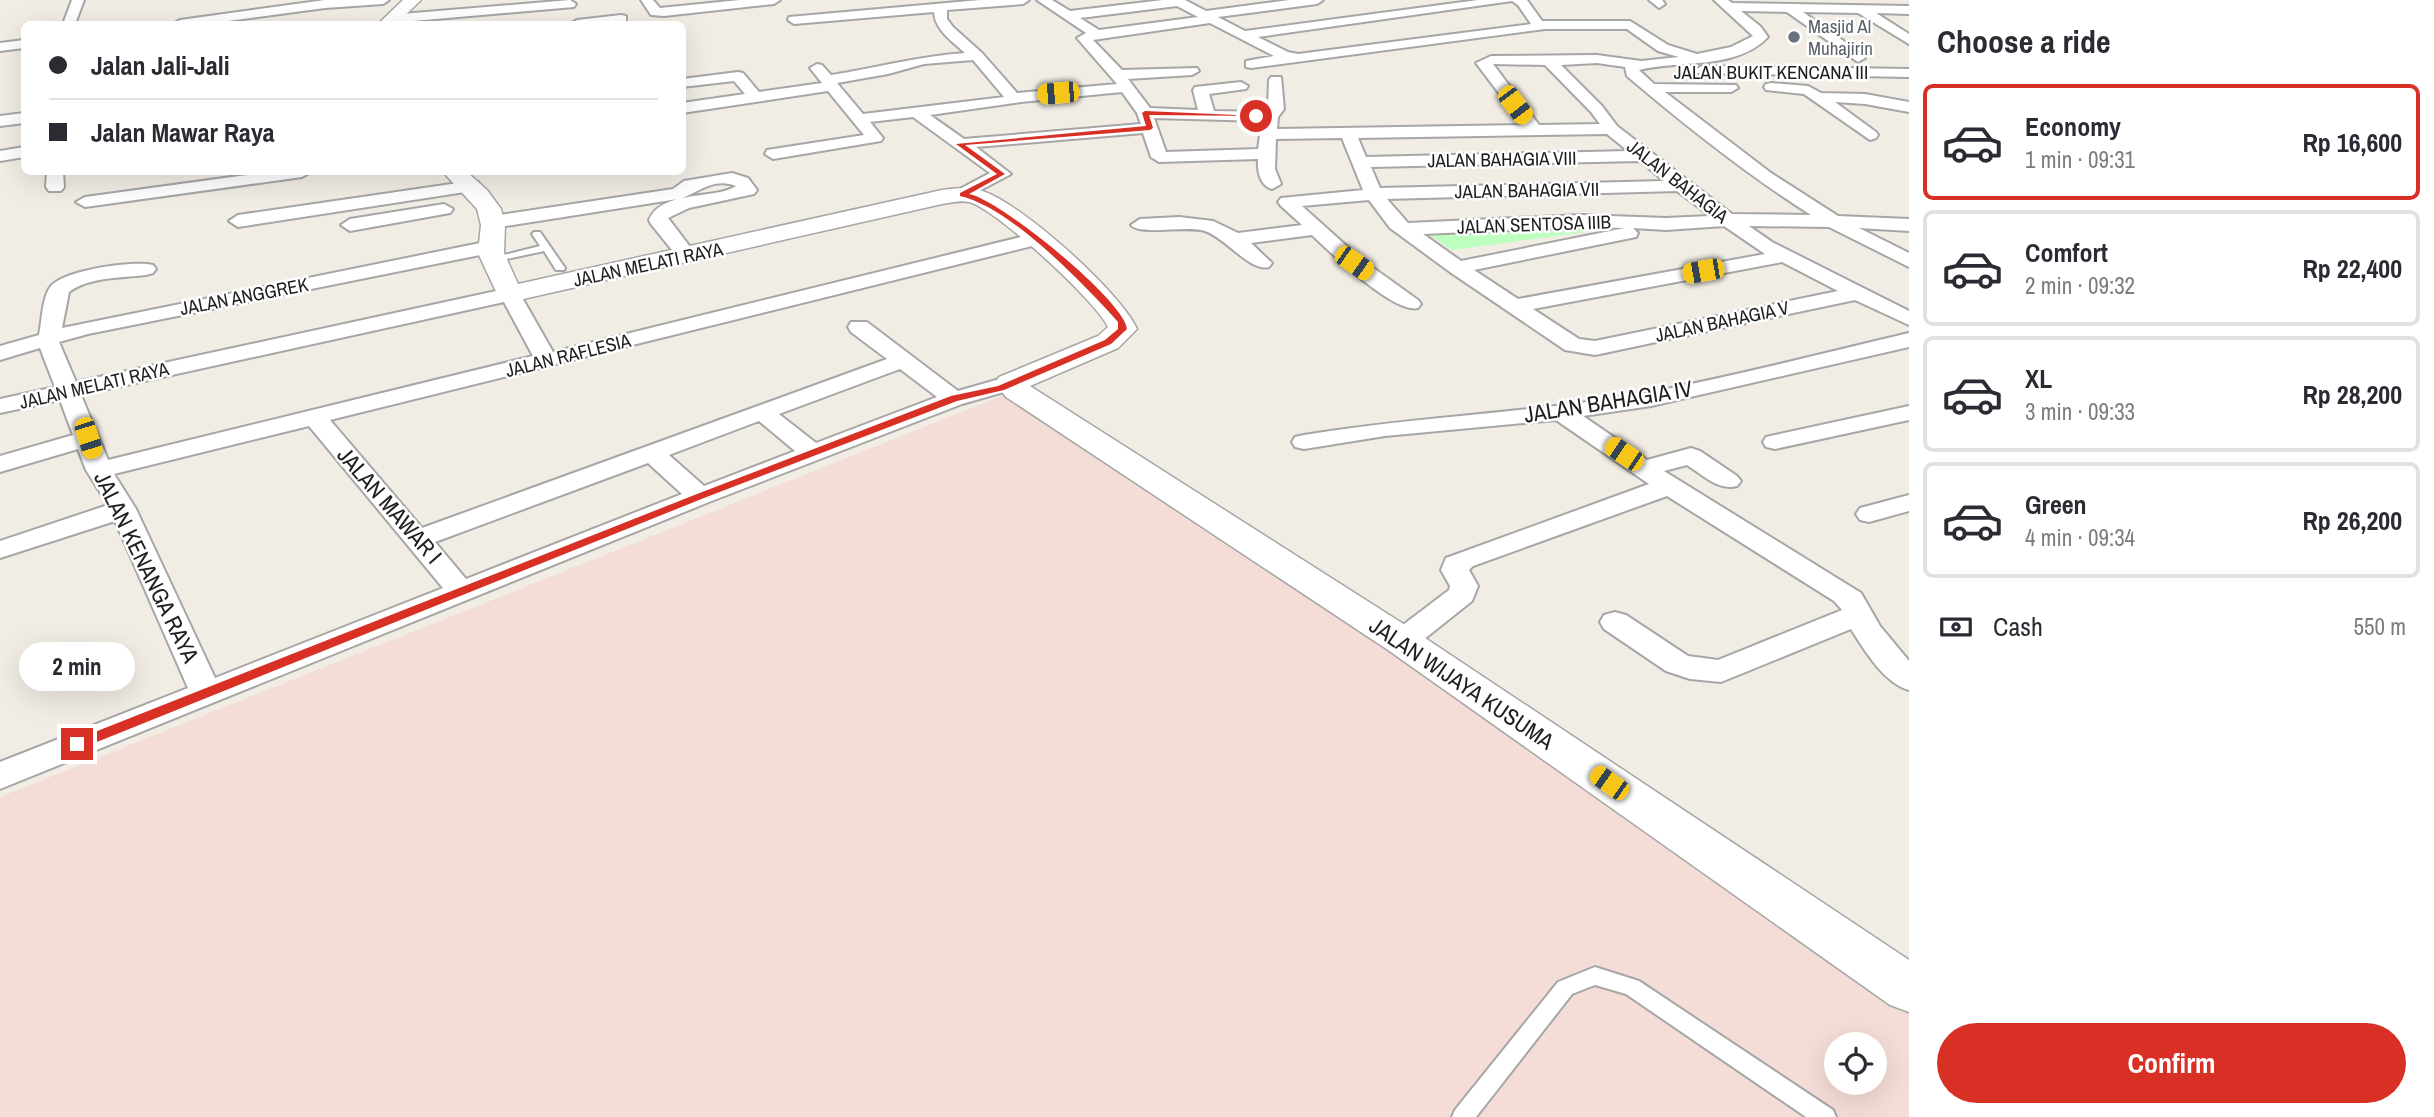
<!DOCTYPE html>
<html lang="en">
<head>
<meta charset="utf-8">
<style>
	body { margin:0; font-family:"Archivo Narrow",sans-serif; background:#f7f7f7; color:#2b2b33; height:100vh; display:flex; flex-direction:column; font-size:26px; white-space:nowrap }
	* { box-sizing:border-box; margin:0 }
	p { font-size:23px; color:#7c7c81 }
	.icon { flex:none; width:38px; height:38px; fill:none; stroke:currentColor; stroke-width:2; stroke-linecap:round; stroke-linejoin:round }
	.map { position:relative; flex:1; overflow:hidden }
	.panel { display:flex; flex-direction:column; background:#fff; width:525px }
	.panel>* { flex:none }
	.guide { position:absolute; left:21px; top:21px; width:665px; height:154px; border-radius:10px; box-shadow:0 7px 28px #0002; display:grid; align-content:center; height:154px; padding:0 28px; background:#fff }
	.buttons { position:absolute; left:1824px; top:1032px; display:grid; gap:14px }
	.buttons a { display:grid; place-items:center; width:63px; height:63px; border-radius:50%; background:#fff; box-shadow:0 7px 28px #0002; font-size:35px }
	.end { position:absolute; width:32px; height:32px; margin:-16px; border:9px solid #d93025; background:#fff; box-shadow:0 0 0 4px #fff }
	.from { border-radius:50% }
	.bubble { position:absolute; height:49px; border-radius:24px; background:#fff; box-shadow:0 7px 28px #0002; font-size:23px; font-weight:700; line-height:49px; text-align:center }
	.car { position:absolute; width:21px; height:42px; margin:-21px -10px; border-radius:9px; box-shadow:0 0 5px 2px #0007; background:linear-gradient(#f5c518 24%,#345 0 40%,#f5c518 0 76%,#345 0 86%,#f5c518 0) }
	.guide b { display:flex; align-items:center; gap:24px; height:66px; font-size:26px }
	.guide b+b { border-top:2px solid #e1e1e2 }
	.guide i { width:18px; height:18px; background:#2b2b33 }
	ul { padding:0; list-style:none }
	li { display:flex; align-items:center; gap:21px; height:116px; margin:0 14px 10px; padding:0 14px; border:4px solid #e1e1e2; border-radius:10px }
	li div { flex:1 }
	li b { display:block; font-size:26px }
	li em { font-style:normal; font-weight:700 }
	li.selected { border-color:#d93025 }
	li>.icon { width:63px; height:63px; stroke-width:1.5 }
	h2 { padding:0 28px; font-size:32px; line-height:84px }
	.pay { display:flex; align-items:center; gap:18px; height:77px; padding:0 28px; font-size:26px }
	.pay p { margin-inline-start:auto }
	.button { display:flex; gap:14px; margin-top:auto; padding:14px 28px }
	.button a { flex:1; height:80px; border-radius:42px; background:#d93025; color:#fff; font-size:28px; font-weight:700; line-height:80px; text-align:center }
	main { display:flex; flex:1; min-height:0 }
	.map>svg:first-child { display:block }
	.military { fill:#f4ddd6; fill-rule:evenodd }
	.park { fill:#bdffbf }
	.lines { fill:none; stroke-linecap:round; stroke-linejoin:round }
	.service-casing { stroke:#a6a6a6; stroke-width:4 }
	.minor-casing { stroke:#a6a6a6; stroke-width:4 }
	.tertiary-casing { stroke:#a6a6a6; stroke-width:3 }
	.service { fill:#fff; fill-rule:evenodd }
	.minor { fill:#fff; fill-rule:evenodd }
	.tertiary { fill:#fff; fill-rule:evenodd }
	.route { fill:#d93025 }
	.worship-dot { fill:#6b7280; stroke:#fff; stroke-width:2.5 }
	.labels { text-anchor:middle; dominant-baseline:central; stroke-width:5; stroke-linejoin:round; paint-order:stroke }
	.far-worship-label { font-size:19px; fill:#5b616d; stroke:#fff; text-anchor:start }
	.far-street-label { font-size:19px; fill:#1f1f1f; stroke:#fff }
	.street-label { font-size:23px; fill:#1f1f1f; stroke:#fff }
</style>
</head>
<body>
<main>
<div class="map">
<svg width="1909" height="1117" viewBox="0 0 1909 1117">
	<rect width="100%" height="100%" fill="#f1ece4"/>
	<!-- military -->
	<path class="military" d="M1007,394l902,606v117h-1909v-320zM1836,1045h38v38h-38z"/>
	<!-- park -->
	<polygon class="park" points="1629,226 1453,250 1423,231 1432,228"/>
	<g class="lines">
		<!-- service casing -->
		<g class="service-casing">
			<g id="service">
				<polygon points="534,232 540,232 565,268 564,270 556,270 544,251 493,262 488,259 540,246 532,234"/>
				<polygon points="1595,967 1639,981 1833,1110 1836,1117 1806,1117 1626,994 1595,985 1572,994 1476,1117 1452,1117 1455,1110 1558,982"/>
			</g>
		</g>
		<!-- minor casing -->
		<g class="minor-casing">
			<g id="minor">
				<polygon points="72,0 84,0 75,24 63,24"/>
				<polygon points="325,0 389,0 383,4 325,8 205,24 173,24 180,20"/>
				<polygon points="570,0 576,4 574,7 390,23 384,19 390,15"/>
				<polygon points="641,0 653,0 660,8 740,0 780,0 774,4 664,16 651,15"/>
				<path d="M980,0h49l-6,4 -76,6v9l6,8 29,26 35,40 100,-9 -40,-46 9,-5 -49,-33h15l18,11 93,-11h22l21,11 83,-11h34l-6,4 -99,13 27,14 233,-31h49l15,21h88l38,24 29,9 34,-7 22,-11 -39,-36h14l4,3 177,3v8l-33,-1 33,21v10l-51,-31 -55,-1 60,43 2,3 -7,4 -71,-50 -46,-1 19,15 8,11c-31,33 -89,23 -129,33l15,14 82,1 2,3 -7,4h-66l106,81 67,43 71,3v12l-50,-3 50,25v14l-80,-40 -80,-1 23,16 137,69v14l-54,-25 -260,55 -30,-5 -115,-78 -60,-44 -21,-28 -67,6 59,53 57,41 3,4 -3,4c-24,6 -87,-55 -106,-73l-61,8 21,20 -3,4c-19,5 -43,-29 -64,-36 -18,-6 -65,5 -74,-6l9,-6 39,-2 34,4 25,12 64,-8 -21,-19 -3,-4 3,-4 82,-8 -21,-52 -66,1 -1,30 6,15 -9,5c-12,-3 -15,-18 -14,-30l-99,3 -8,-5 -8,-24 -167,14 35,27 -49,26 -9,-5 3,-4 34,-18 -77,-56 -43,5 13,16 -2,3 -108,18 -8,-5 2,-4 97,-15 -36,-44 -146,22v-10l63,-9 -11,-13 -52,6v-8l56,-7 5,1 16,19 63,-9 -12,-15 7,-4 5,1 9,10c45,-7 88,-19 134,-22 -13,-12 -30,-23 -31,-41l-140,12 -6,-4 1,-3zM1512,1l6,4 13,19 -233,30 -10,-2 -30,-15zM1177,6l21,11 -99,13 -19,-12zM1210,23l64,33 -28,5v6l5,1 294,-39h82l31,22 21,6 -38,4 -44,-6 -106,1 -15,7 47,62 -246,4 1,-12 6,-8 -3,-32h-10l-2,3 -1,29 -2,3 -52,-1 -5,-17 37,-5 2,-3 -7,-4 -46,5 -2,3 5,20 -48,-2 -22,-29 64,-4 7,-4 -2,-3 -75,2 -29,-30zM973,60l31,37 -141,17 -26,-31 51,-9 36,-10zM1597,63l28,4 2,9c59,50 119,98 184,139l-79,-1 -115,-88 -15,-20 -41,-41zM1493,64l52,1 46,47 9,12 -61,1zM1122,92l15,21 4,11 -177,15 -34,-24 91,-13zM1154,118l108,3 -4,28 -92,3zM1607,134l21,17 -262,6 -8,-19zM1640,161l24,20 -284,7 -9,-21zM1677,191l33,25 -44,2 -84,-3 -174,8 -21,-24zM1724,226l41,28 -247,45 -44,-29 162,-33 2,-4 -5,-5 33,2zM1582,227l43,1 -164,33 -38,-27zM1782,262l56,29 -243,50 -16,-2 -46,-30z"/>
				<polygon points="1649,0 1662,0 1665,4 1659,8"/>
				<polygon points="621,15 626,16 626,22 570,24 577,20"/>
				<polygon points="24,40 24,48 0,51 0,43"/>
				<polygon points="1702,66 1909,69 1909,77 1697,73 1695,70"/>
				<polygon points="1771,83 1808,86 1821,93 1865,94 1909,102 1909,112 1865,104 1835,102 1876,132 1878,135 1876,138 1870,140 1804,94 1766,90 1764,87 1766,84"/>
				<polygon points="24,113 24,123 0,126 0,116"/>
				<polygon points="24,147 24,157 0,161 0,151"/>
				<polygon points="47,172 63,172 64,187 61,191 49,191 46,187"/>
				<polygon points="268,172 311,172 302,177 85,207 76,202 85,197"/>
				<path d="M732,173l16,5 9,12 -3,4 -65,14 -21,10 29,38 -10,6 -7,-2 -29,-36 -2,-4c13,-31 67,-20 87,-34 -24,-10 -40,9 -58,13l-185,29 -9,-6 9,-6 180,-27 11,-8z"/>
				<polygon points="472,181 478,182 481,186 478,190 238,227 229,221 238,215"/>
				<polygon points="444,204 453,209 450,213 350,231 341,225 350,219"/>
				<path d="M1037,233l10,6 -3,4 -714,177 92,108 465,-169 -36,-27 -3,-5 3,-5h16l91,69 52,-15 8,2 4,5 -4,5 -56,16 -253,98 -709,287v-27l188,-74 -73,-167 -115,37v-17l108,-36 -22,-35 -8,-21 -78,23v-16l73,-21 -13,-35 -60,13v-14l55,-12 -15,-39 -40,12v-14l39,-11c3,-14 3,-38 12,-49 14,-16 82,-26 102,-21l3,4 -3,4 -7,2c-25,3 -57,2 -77,17l-7,36 428,-87 10,6 -10,6 -402,81 -29,8 17,40 434,-94 7,2 3,4 33,58zM504,302l29,54 -425,104 -27,-65zM900,369l37,28 -121,46 -37,-29zM759,421l36,30 -91,35 -35,-31zM309,426l134,162 -228,90 -79,-169 -22,-35zM648,463l34,31 -216,85 -31,-37z"/>
				<path d="M1909,333v14l-258,59 -68,10 64,44 44,-12 9,3 37,25 4,5 -4,5c-19,5 -34,-11 -50,-21l-23,6 197,122 19,33 29,35v29c-25,-7 -44,-39 -58,-61l-130,53 -31,-3 -24,-8 -62,-42 -4,-7 4,-7 11,-3 11,3 62,41 30,4 124,-50 -8,-9 -167,-105 -194,70 -4,4 9,16 -6,15 -59,47 -11,3 -11,-3 -4,-7 4,-7 58,-44 1,-4 -9,-16 5,-12 203,-74 -93,-64 -171,16 -81,13 -9,-2 -3,-5 3,-5 9,-2c115,-19 232,-22 347,-43 86,-16 172,-39 258,-59z"/>
				<polygon points="1909,406 1909,420 1775,449 1766,447 1763,442 1766,437 1775,435"/>
				<polygon points="1909,495 1909,511 1869,522 1860,520 1856,514 1860,508"/>
			</g>
		</g>
		<!-- tertiary casing -->
		<g class="tertiary-casing">
			<g id="tertiary">
				<polygon points="403,0 421,0 396,24 378,24"/>
				<path d="M443,172h24l20,18 14,19 4,16 -1,28 14,31 424,-94c15,-2 29,-4 43,2 39,14 135,100 152,137l-19,19 -88,38 386,246 493,328v52l-19,-7 -502,-355 -382,-253 -11,-14 4,-6 99,-41 10,-9c-11,-25 -113,-119 -139,-125 -8,-2 -19,1 -27,2l-432,98 -10,-2 -22,-47 3,-28 -4,-16z"/>
			</g>
		</g>
		<!-- service -->
		<use href="#service" class="service"/>
		<!-- minor -->
		<use href="#minor" class="minor"/>
		<!-- tertiary -->
		<use href="#tertiary" class="tertiary"/>
	</g>
	<!-- route -->
	<path class="route" d="M1145,111l115,5 -111,-1 4,13 -3,2 -185,15 40,29 -36,20c30,5 156,107 158,135l-16,15 -107,46 -47,11 -253,97 -622,250h-10v-7l625,-247 254,-98 47,-10 107,-46 13,-11v-7c-35,-39 -108,-115 -158,-126v-3l37,-19 -41,-30 190,-18 -4,-13z"/>
	<!-- markers -->
	<circle class="worship-dot" cx="1794" cy="37" r="7"/>
	<g class="labels">
		<!-- far-worship labels -->
		<g class="far-worship-label">
			<text x="1808" y="26">Masjid Al<tspan x="1808" dy="22">Muhajirin</tspan></text>
		</g>
		<!-- far-street labels -->
		<g class="far-street-label">
			<text x="1771" y="72">JALAN BUKIT KENCANA III</text>
			<text transform="translate(1502 159) rotate(-1)">JALAN BAHAGIA VIII</text>
			<text transform="translate(1678 181) rotate(38)">JALAN BAHAGIA</text>
			<text transform="translate(1527 190) rotate(-1)">JALAN BAHAGIA VII</text>
			<text transform="translate(1534 224) rotate(-2)">JALAN SENTOSA IIIB</text>
			<text transform="translate(648 264) rotate(-12)">JALAN MELATI RAYA</text>
			<text transform="translate(244 296) rotate(-11)">JALAN ANGGREK</text>
			<text transform="translate(1722 321) rotate(-12)">JALAN BAHAGIA V</text>
			<text transform="translate(568 355) rotate(-14)">JALAN RAFLESIA</text>
			<text transform="translate(94 385) rotate(-13)">JALAN MELATI RAYA</text>
		</g>
		<!-- street labels -->
		<g class="street-label">
			<text transform="translate(1608 401) rotate(-9)">JALAN BAHAGIA IV</text>
			<text transform="translate(390 505) rotate(49)">JALAN MAWAR I</text>
			<text transform="translate(147 567) rotate(64)">JALAN KENANGA RAYA</text>
			<text transform="translate(1462 683) rotate(34)">JALAN WIJAYA KUSUMA</text>
		</g>
	</g>
</svg>
<div class="buttons">
<a><svg class="icon" aria-label="locate" viewBox="0 0 24 24"><circle cx="12" cy="12" r="6"/><path d="M12 2v4M12 18v4M2 12h4M18 12h4"/></svg></a>
</div>
<i class="end from" style="left:1256px;top:116px"></i>
<i class="end" style="left:77px;top:744px"></i>
<div class="bubble" style="left:19px;top:642px;width:116px">2 min</div>
<i class="car" style="left:1058px;top:93px;rotate:265deg"></i>
<i class="car" style="left:1515px;top:105px;rotate:143deg"></i>
<i class="car" style="left:1354px;top:263px;rotate:125deg"></i>
<i class="car" style="left:1703px;top:271px;rotate:260deg"></i>
<i class="car" style="left:88px;top:438px;rotate:162deg"></i>
<i class="car" style="left:1624px;top:454px;rotate:304deg"></i>
<i class="car" style="left:1609px;top:783px;rotate:305deg"></i>
<div class="guide">
<b><i class="from"></i>Jalan Jali-Jali</b>
<b><i></i>Jalan Mawar Raya</b>
</div>
</div>
<section class="panel">
<h2>Choose a ride</h2>
<ul>
<li class="selected"><svg class="icon" aria-label="car" viewBox="0 0 24 24"><path d="M5 17H2v-5l4-1 3-4h7l3 4 3 1v5h-3M9 17h6M6 11h13"/><circle cx="7" cy="17" r="2"/><circle cx="17" cy="17" r="2"/></svg><div><b>Economy</b><p>1 min · 09:31</p></div><em>Rp 16,600</em></li>
<li><svg class="icon" aria-label="car" viewBox="0 0 24 24"><path d="M5 17H2v-5l4-1 3-4h7l3 4 3 1v5h-3M9 17h6M6 11h13"/><circle cx="7" cy="17" r="2"/><circle cx="17" cy="17" r="2"/></svg><div><b>Comfort</b><p>2 min · 09:32</p></div><em>Rp 22,400</em></li>
<li><svg class="icon" aria-label="car" viewBox="0 0 24 24"><path d="M5 17H2v-5l4-1 3-4h7l3 4 3 1v5h-3M9 17h6M6 11h13"/><circle cx="7" cy="17" r="2"/><circle cx="17" cy="17" r="2"/></svg><div><b>XL</b><p>3 min · 09:33</p></div><em>Rp 28,200</em></li>
<li><svg class="icon" aria-label="car" viewBox="0 0 24 24"><path d="M5 17H2v-5l4-1 3-4h7l3 4 3 1v5h-3M9 17h6M6 11h13"/><circle cx="7" cy="17" r="2"/><circle cx="17" cy="17" r="2"/></svg><div><b>Green</b><p>4 min · 09:34</p></div><em>Rp 26,200</em></li>
</ul>
<div class="pay"><svg class="icon" aria-label="cash" viewBox="0 0 24 24"><path d="M3 7h18v10H3z"/><circle cx="12" cy="12" r="2"/></svg>Cash<p>550 m</p></div>
<div class="button"><a>Confirm</a></div>
</section>
</main>
</body>
</html>
